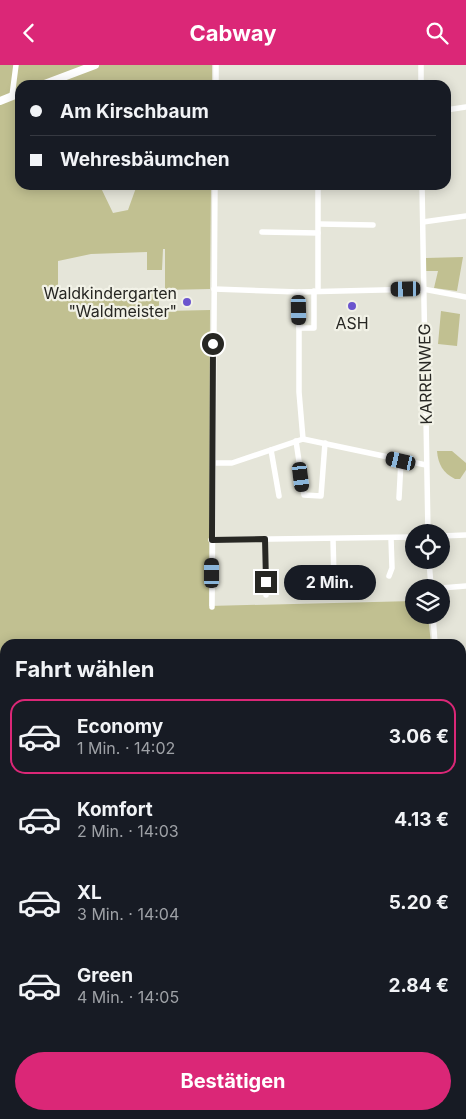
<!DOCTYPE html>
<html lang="de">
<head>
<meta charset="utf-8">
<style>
	body { margin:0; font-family:Inter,sans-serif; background:#20242c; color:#f1f3f6; height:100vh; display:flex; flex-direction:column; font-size:19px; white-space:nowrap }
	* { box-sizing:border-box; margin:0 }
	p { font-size:16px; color:#9ea1a6 }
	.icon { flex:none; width:28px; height:28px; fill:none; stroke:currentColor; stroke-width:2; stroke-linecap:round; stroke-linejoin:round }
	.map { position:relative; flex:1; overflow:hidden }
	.side { position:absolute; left:0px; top:574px; width:466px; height:481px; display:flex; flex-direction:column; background:#171b24; border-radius:15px 15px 0 0; box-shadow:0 2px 12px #0003 }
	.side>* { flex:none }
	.banner { position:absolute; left:15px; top:15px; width:436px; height:110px; border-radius:15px; box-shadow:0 2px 12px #0003; display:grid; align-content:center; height:110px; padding:0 15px; background:#171b24 }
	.controls { position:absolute; left:405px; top:459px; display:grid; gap:10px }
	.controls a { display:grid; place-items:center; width:45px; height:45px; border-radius:50%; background:#171b24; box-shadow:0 2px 12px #0003; font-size:25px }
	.end { position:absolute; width:22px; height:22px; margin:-11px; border:6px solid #272723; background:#fff; box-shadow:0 0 0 2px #fff }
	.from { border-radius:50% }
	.bubble { position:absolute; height:35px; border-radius:18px; background:#171b24; box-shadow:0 2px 12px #0003; font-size:16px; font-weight:700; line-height:35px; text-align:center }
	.car { position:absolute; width:15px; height:30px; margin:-15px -8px; border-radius:6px; box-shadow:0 0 4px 1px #0007; background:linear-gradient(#222 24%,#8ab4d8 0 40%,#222 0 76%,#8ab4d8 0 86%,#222 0) }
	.banner b { display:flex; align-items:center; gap:18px; height:48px; font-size:19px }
	.banner b+b { border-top:1px solid #363941 }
	.banner i { width:12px; height:12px; background:#f1f3f6 }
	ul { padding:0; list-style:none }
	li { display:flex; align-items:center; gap:15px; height:75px; margin:0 10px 8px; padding:0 5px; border:2px solid transparent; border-radius:15px }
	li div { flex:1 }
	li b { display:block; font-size:19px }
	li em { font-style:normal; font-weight:700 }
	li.selected { border-color:#db2777 }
	li>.icon { width:45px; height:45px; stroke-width:1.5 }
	h2 { padding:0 15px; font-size:22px; line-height:60px }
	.button { display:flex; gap:10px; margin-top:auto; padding:10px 15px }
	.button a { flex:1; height:58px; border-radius:30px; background:#db2777; color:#fff; font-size:20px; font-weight:700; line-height:58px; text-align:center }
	header { display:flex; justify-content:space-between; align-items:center; height:65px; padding:0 15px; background:#db2777; color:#fff; font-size:22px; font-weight:700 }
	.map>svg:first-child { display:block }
	.green { fill:#c1c091 }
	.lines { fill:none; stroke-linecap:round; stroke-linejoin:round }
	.street { stroke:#fff; stroke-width:5.5 }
	.secondary { stroke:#fff; stroke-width:8 }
	.route { stroke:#272723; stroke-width:6 }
	.poi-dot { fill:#6b55ce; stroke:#f2f2e7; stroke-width:2 }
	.labels { text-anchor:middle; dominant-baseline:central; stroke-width:4.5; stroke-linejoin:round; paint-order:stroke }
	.poi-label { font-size:16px; fill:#272723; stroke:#f2f2e7; text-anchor:end }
	.street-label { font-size:16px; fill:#272723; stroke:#f2f2e7 }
</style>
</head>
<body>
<header><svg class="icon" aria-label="back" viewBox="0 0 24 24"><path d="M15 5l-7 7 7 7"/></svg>Cabway<svg class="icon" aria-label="search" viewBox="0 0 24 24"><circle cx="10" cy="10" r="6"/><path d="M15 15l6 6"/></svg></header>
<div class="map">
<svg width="466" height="1054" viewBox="0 0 466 1054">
	<rect width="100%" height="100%" fill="#e5e5d9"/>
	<!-- green -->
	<g class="green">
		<polygon points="0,0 212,0 212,18 207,20 20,20 20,120 93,120 101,123 113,148 128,145 137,120 211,120 210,224 165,225 165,184 163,184 162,205 147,205 147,187 91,189 58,196 58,229 159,227 159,255 165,255 165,246 210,245 209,541 414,536 414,550 428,550 431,579 5,579 5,985 0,989"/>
		<polygon points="463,192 457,226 434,223 438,206 426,206 426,193"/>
		<polygon points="441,246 460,249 457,281 438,279"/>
		<path d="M437,386h15l14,12v7l-6,9h-5c-12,-6 -17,-15 -18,-28z"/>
		<polygon points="461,961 466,962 466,1054 254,1054 284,1050 461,1050"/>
		<polygon points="80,1050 233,1050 230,1054 82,1054"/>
	</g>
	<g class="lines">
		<!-- street -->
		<g class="street">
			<polyline points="216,20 216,0"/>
			<polyline points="421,20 421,0"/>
			<polyline points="12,31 16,0"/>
			<polyline points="446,45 466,42"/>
			<polyline points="422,120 428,468"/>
			<polyline points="423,157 466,151"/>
			<polyline points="319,159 373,160"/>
			<polyline points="262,167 318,168"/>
			<polyline points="214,224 299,227 423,224 466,232"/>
			<polyline points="318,226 318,120"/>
			<polyline points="299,227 299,327 303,374"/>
			<polyline points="299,263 314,263 314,226"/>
			<polyline points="296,376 304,430 321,431 325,378"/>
			<polyline points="271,385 279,431"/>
			<polyline points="213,398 232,398 303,374 426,400"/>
			<polyline points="399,433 401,396"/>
			<polyline points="441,471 466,470"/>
			<polyline points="265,474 266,530"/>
			<polyline points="333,474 334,514"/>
			<polyline points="211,475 414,472"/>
			<polyline points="429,495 431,522"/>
			<polyline points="389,511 392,503 391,473"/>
			<polyline points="441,523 466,521"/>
			<polyline points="212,542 215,120"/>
			<polyline points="433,550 435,579"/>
			<polyline points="461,610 466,610"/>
			<polyline points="461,737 466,736"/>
			<polyline points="461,855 466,854"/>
			<polyline points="461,930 466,930"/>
		</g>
		<!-- secondary -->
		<g class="secondary">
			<polyline points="42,20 95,0"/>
			<polyline points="0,36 20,28"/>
			<polyline points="461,748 466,744"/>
			<polyline points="236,1054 239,1050"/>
		</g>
	</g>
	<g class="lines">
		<!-- route -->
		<polyline class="route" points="213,279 212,475 265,474 266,517"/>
	</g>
	<!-- markers -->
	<g class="poi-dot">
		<circle cx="187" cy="237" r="5"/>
		<circle cx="352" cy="241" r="5"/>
	</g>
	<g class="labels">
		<!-- poi labels -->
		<g class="poi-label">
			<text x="177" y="228">Waldkindergarten<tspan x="177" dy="18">"Waldmeister"</tspan></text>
			<text x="352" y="258" text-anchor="middle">ASH</text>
		</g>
		<!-- street labels -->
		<g class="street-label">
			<text transform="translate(425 309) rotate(-91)">KARRENWEG</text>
		</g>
	</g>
</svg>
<div class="controls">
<a><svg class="icon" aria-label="locate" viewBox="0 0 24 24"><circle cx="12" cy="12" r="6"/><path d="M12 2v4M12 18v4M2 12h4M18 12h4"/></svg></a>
<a><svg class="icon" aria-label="layers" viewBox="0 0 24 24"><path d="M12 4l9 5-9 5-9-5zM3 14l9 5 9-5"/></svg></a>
</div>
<i class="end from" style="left:213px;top:279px"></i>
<i class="end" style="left:266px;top:517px"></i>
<div class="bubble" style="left:284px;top:500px;width:92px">2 Min.</div>
<i class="car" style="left:406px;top:224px;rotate:269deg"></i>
<i class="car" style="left:299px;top:245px;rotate:179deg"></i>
<i class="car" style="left:401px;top:396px;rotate:283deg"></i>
<i class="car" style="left:301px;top:412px;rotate:173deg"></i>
<i class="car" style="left:212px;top:508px;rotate:0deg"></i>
<div class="banner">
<b><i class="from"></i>Am Kirschbaum</b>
<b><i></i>Wehresbäumchen</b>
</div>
<section class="side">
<h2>Fahrt wählen</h2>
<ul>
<li class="selected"><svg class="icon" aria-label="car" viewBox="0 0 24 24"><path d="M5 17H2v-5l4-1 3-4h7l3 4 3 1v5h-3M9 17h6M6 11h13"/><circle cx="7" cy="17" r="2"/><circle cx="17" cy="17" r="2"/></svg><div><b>Economy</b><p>1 Min. · 14:02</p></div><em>3.06 €</em></li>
<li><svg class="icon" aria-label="car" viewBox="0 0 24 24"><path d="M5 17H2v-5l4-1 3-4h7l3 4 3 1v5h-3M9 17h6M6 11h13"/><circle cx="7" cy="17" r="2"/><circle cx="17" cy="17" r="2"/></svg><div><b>Komfort</b><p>2 Min. · 14:03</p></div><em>4.13 €</em></li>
<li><svg class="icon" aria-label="car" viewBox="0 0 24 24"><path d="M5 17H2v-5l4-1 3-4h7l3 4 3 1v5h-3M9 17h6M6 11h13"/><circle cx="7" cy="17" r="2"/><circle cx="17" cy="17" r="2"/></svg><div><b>XL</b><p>3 Min. · 14:04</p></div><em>5.20 €</em></li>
<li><svg class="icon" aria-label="car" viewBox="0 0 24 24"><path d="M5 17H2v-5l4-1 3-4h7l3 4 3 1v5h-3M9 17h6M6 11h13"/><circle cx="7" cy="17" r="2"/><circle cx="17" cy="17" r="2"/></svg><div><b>Green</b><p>4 Min. · 14:05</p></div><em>2.84 €</em></li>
</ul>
<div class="button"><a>Bestätigen</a></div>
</section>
</div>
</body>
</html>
